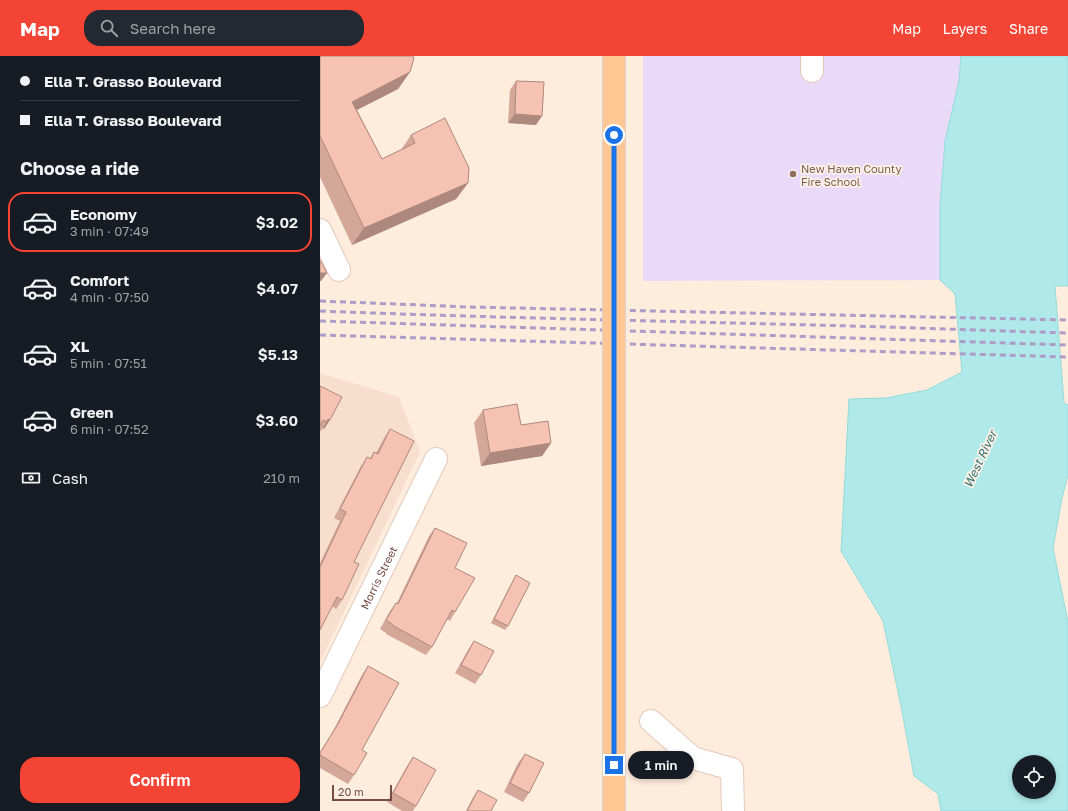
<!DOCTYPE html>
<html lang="en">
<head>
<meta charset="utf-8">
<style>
	body { margin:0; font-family:"Golos Text",sans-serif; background:#242831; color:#f1f3f6; height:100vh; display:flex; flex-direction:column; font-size:15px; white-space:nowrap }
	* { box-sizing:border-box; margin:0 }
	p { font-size:13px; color:#9ea1a6 }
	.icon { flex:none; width:22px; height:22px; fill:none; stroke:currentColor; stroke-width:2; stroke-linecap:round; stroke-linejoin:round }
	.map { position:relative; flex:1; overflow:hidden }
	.sheet { display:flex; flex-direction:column; background:#171b24; width:320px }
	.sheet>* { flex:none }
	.top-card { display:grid; align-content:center; height:88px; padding:0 20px; background:#171b24 }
	.fabs { position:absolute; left:692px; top:699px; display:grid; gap:8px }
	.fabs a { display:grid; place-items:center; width:44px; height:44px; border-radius:50%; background:#171b24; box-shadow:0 2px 6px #0003; font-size:20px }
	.scale { position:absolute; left:12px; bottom:10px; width:60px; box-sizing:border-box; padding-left:4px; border:2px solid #754e44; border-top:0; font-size:11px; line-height:14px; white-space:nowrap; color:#754e44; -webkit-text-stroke:3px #fff1e5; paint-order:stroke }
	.end { position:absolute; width:18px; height:18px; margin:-9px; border:5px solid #1a73e8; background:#fff; box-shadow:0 0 0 2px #fff }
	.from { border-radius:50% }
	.bubble { position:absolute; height:28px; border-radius:14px; background:#171b24; box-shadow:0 2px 6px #0003; font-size:13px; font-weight:600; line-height:28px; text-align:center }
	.top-card b { display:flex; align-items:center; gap:14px; height:38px; font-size:15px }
	.top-card b+b { border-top:1px solid #363941 }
	.top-card i { width:10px; height:10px; background:#f1f3f6 }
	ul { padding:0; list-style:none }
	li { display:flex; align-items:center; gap:12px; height:60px; margin:0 8px 6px; padding:0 12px; border:2px solid transparent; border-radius:16px }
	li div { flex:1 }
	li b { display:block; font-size:15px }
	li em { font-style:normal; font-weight:600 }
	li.on { border-color:#f44435 }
	li>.icon { width:36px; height:36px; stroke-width:1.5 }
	h2 { padding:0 20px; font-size:18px; line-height:48px }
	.pay { display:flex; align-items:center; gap:10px; height:44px; padding:0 20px; font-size:15px }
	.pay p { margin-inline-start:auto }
	.primary-button { display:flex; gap:8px; margin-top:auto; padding:8px 20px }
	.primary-button a { flex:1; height:46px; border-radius:16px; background:#f44435; color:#fff; font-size:16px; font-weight:600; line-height:46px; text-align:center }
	header { display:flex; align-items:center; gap:24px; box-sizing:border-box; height:56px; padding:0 20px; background:#f44435; color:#fff }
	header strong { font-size:19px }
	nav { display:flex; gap:22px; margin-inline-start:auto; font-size:14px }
	.search { width:280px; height:36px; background:#242831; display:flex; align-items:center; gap:10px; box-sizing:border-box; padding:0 14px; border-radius:16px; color:#9ea1a6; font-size:15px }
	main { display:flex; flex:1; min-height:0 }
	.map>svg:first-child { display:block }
	.residential { fill:#f8dfcd }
	.education { fill:#e9dafa }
	.water { fill:#b0e9e9; stroke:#95dbdb; fill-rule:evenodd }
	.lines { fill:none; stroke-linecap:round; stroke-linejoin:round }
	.minor-casing { stroke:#e4c8bb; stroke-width:24 }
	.major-casing { stroke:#dbd1ce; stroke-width:24 }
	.minor { stroke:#fff; stroke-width:22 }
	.major { stroke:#ffc793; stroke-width:22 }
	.rail { stroke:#ad9cc7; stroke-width:3; stroke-dasharray:6 4; stroke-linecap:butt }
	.major-bridge-casing { stroke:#dbd1ce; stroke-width:24; stroke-linecap:butt }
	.major-bridge { stroke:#ffc793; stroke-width:22 }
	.wall { fill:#d4a899 }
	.shaded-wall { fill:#ac887d }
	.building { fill:#f6c3b2; stroke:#ac887d }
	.route { stroke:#1a73e8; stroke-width:5 }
	.education-dot { fill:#8d6e63; stroke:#fff1e5; stroke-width:1.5 }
	.labels { text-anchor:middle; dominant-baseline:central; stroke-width:3.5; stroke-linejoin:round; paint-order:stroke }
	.education-label { font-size:11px; fill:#785e54; stroke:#fff1e5; text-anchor:start }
	.street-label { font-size:11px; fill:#754e44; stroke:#fff1e5 }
	.water-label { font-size:12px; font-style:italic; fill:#347476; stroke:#fff1e5 }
</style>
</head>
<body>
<header>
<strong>Map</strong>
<div class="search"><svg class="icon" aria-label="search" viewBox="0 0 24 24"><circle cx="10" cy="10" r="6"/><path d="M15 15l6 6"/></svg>Search here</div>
<nav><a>Map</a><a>Layers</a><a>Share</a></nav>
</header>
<main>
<section class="sheet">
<div class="top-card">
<b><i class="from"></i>Ella T. Grasso Boulevard</b>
<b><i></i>Ella T. Grasso Boulevard</b>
</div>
<h2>Choose a ride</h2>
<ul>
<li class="on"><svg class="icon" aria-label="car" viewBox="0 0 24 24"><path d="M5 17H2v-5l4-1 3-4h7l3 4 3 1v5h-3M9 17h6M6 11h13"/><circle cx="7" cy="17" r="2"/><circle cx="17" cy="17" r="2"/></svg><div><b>Economy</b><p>3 min · 07:49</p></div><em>$3.02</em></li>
<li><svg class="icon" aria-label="car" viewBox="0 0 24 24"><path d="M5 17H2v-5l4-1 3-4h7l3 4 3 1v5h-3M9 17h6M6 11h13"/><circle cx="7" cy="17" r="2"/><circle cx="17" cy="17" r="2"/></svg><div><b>Comfort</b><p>4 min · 07:50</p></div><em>$4.07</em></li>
<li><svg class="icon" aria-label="car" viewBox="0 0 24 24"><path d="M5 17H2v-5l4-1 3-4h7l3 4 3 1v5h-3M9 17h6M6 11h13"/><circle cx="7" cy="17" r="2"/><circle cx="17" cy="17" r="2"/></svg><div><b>XL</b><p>5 min · 07:51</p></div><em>$5.13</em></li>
<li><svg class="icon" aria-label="car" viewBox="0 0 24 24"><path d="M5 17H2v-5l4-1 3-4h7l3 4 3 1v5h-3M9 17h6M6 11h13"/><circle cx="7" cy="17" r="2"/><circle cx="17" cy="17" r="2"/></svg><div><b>Green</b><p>6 min · 07:52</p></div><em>$3.60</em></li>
</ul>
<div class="pay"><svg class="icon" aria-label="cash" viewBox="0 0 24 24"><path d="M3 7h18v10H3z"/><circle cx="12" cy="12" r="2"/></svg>Cash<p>210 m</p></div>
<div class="primary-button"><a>Confirm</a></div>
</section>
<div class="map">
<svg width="748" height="755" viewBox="0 0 748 755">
	<rect width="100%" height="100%" fill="#feecdc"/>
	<!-- residential -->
	<polygon class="residential" points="0,317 79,341 100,396 0,606"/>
	<!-- education -->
	<polygon class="education" points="323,0 641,0 639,25 625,85 620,151 620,224 323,225"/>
	<!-- water -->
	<path class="water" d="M641,0h107v230h-13l9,117 4,2v70l-6,23 -9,50 15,74v189h-127l-3,-17 -24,-18 -13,-70 -18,-85 -42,-70 8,-152 37,-1 41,-8 35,-18 -7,-78 -15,-14v-73l5,-66 14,-60zM699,706h30v30h-30z"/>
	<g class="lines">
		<!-- minor casing -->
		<g class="minor-casing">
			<g id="minor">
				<polyline points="492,0 492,15"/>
				<polyline points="0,174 19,214"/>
				<path id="s1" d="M0,640l116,-237"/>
				<polyline points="331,665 373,702 412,713 413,755"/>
			</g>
		</g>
		<!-- major casing -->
		<g class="major-casing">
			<polyline id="major" points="294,755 294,539"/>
		</g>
		<!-- minor -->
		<use href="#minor" class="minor"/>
		<!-- major -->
		<use href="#major" class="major"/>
		<!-- rail -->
		<g class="rail">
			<polyline points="0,245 149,251 748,264"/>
			<path d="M0,255c150,6 301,9 451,13 99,2 198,6 297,9"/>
			<polyline points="0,265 748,289"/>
			<polyline points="0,279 748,301"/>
		</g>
		<!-- major-bridge casing -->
		<g class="major-bridge-casing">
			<polyline id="major-bridge" points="294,539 294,0"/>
		</g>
		<!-- major-bridge -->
		<use href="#major-bridge" class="major-bridge"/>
	</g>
	<!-- wall -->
	<g class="wall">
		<polygon points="0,0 90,16 78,33 37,54 62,103 81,94 91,79 148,127 136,143 32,189 0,121"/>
		<polygon points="196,25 216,69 188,67 190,34"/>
		<polygon points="0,330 22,341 4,373 3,372 1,375 0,375"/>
		<polygon points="163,354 201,369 231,387 222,400 161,410 154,367"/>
		<polygon points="70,373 34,506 22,544 16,553 12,550 0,574 0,507 20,465 14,462 41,410 47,401 50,402 54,396 56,397 64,382"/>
		<polygon points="115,472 135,512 135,556 130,565 127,563 112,591 106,599 66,578 66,577 60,573 70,555 76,547 77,547 109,480"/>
		<polygon points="196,519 188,570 185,574 171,567 193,524"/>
		<polygon points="154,585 161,619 155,628 135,617 148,594"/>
		<polygon points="48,610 42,694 34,719 28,728 0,712 0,696 12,677 42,619"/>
		<polygon points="205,698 209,737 203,746 184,736 198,707"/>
		<polygon points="93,701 96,750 93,755 82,755 67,746 87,710"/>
		<polygon points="158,734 171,755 146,755 152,743"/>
	</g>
	<!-- shaded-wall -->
	<g class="shaded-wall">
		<polygon points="90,16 78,33 21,62 32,46"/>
		<polygon points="195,58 222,60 216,69 188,67"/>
		<polygon points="148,127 136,143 32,189 44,172"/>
		<polygon points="0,217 7,217 1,225 0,225"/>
		<polygon points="8,363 10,364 4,373 3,372"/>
		<polygon points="231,387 222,400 161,410 170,397"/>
	</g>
	<!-- building -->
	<g class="building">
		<polygon points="0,0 93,0 94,2 90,16 32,46 62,103 95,87 91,79 125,62 149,112 148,127 44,172 0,80"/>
		<polygon points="196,25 224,26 222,60 195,58"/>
		<polygon points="0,204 7,217 0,217"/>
		<polygon points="0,330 22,341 10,364 8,363 7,366 3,364 0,370"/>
		<polygon points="197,348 201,369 228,365 231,387 170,397 163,354"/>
		<polygon points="70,373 94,385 34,506 39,508 22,544 17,541 0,574 0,511 26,456 20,453 47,401 51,403 54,396 58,398"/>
		<polygon points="115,472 147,487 135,512 155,522 135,556 132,554 112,591 72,569 72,568 66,564 76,547 78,548"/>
		<polygon points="196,519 210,527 188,570 174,563"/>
		<polygon points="154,585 174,595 161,619 141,609"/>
		<polygon points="48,610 79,627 42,694 47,697 34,719 0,699 0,697 18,668"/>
		<polygon points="205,698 224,707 209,737 190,727"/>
		<polygon points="93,701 116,714 96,750 73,737"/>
		<polygon points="158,734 177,744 171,755 147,755"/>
	</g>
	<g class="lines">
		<!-- route -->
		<polyline class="route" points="294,709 294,79"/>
	</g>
	<!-- markers -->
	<circle class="education-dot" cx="473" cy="118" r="4"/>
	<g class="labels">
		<!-- education labels -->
		<g class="education-label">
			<text x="481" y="112">New Haven County<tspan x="481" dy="13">Fire School</tspan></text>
		</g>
		<!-- street labels -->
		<g class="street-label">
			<text stroke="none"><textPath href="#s1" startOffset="132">Morris Street</textPath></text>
		</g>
		<!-- water labels -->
		<g class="water-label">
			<text transform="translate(660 403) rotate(-65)">West River</text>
		</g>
	</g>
</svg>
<div class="fabs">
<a><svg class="icon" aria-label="locate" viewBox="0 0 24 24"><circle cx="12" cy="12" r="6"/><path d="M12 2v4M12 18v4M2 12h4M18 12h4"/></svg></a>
</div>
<div class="scale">20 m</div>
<i class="end from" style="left:294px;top:79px"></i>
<i class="end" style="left:294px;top:709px"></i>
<div class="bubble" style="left:308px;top:695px;width:66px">1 min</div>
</div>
</main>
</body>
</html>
